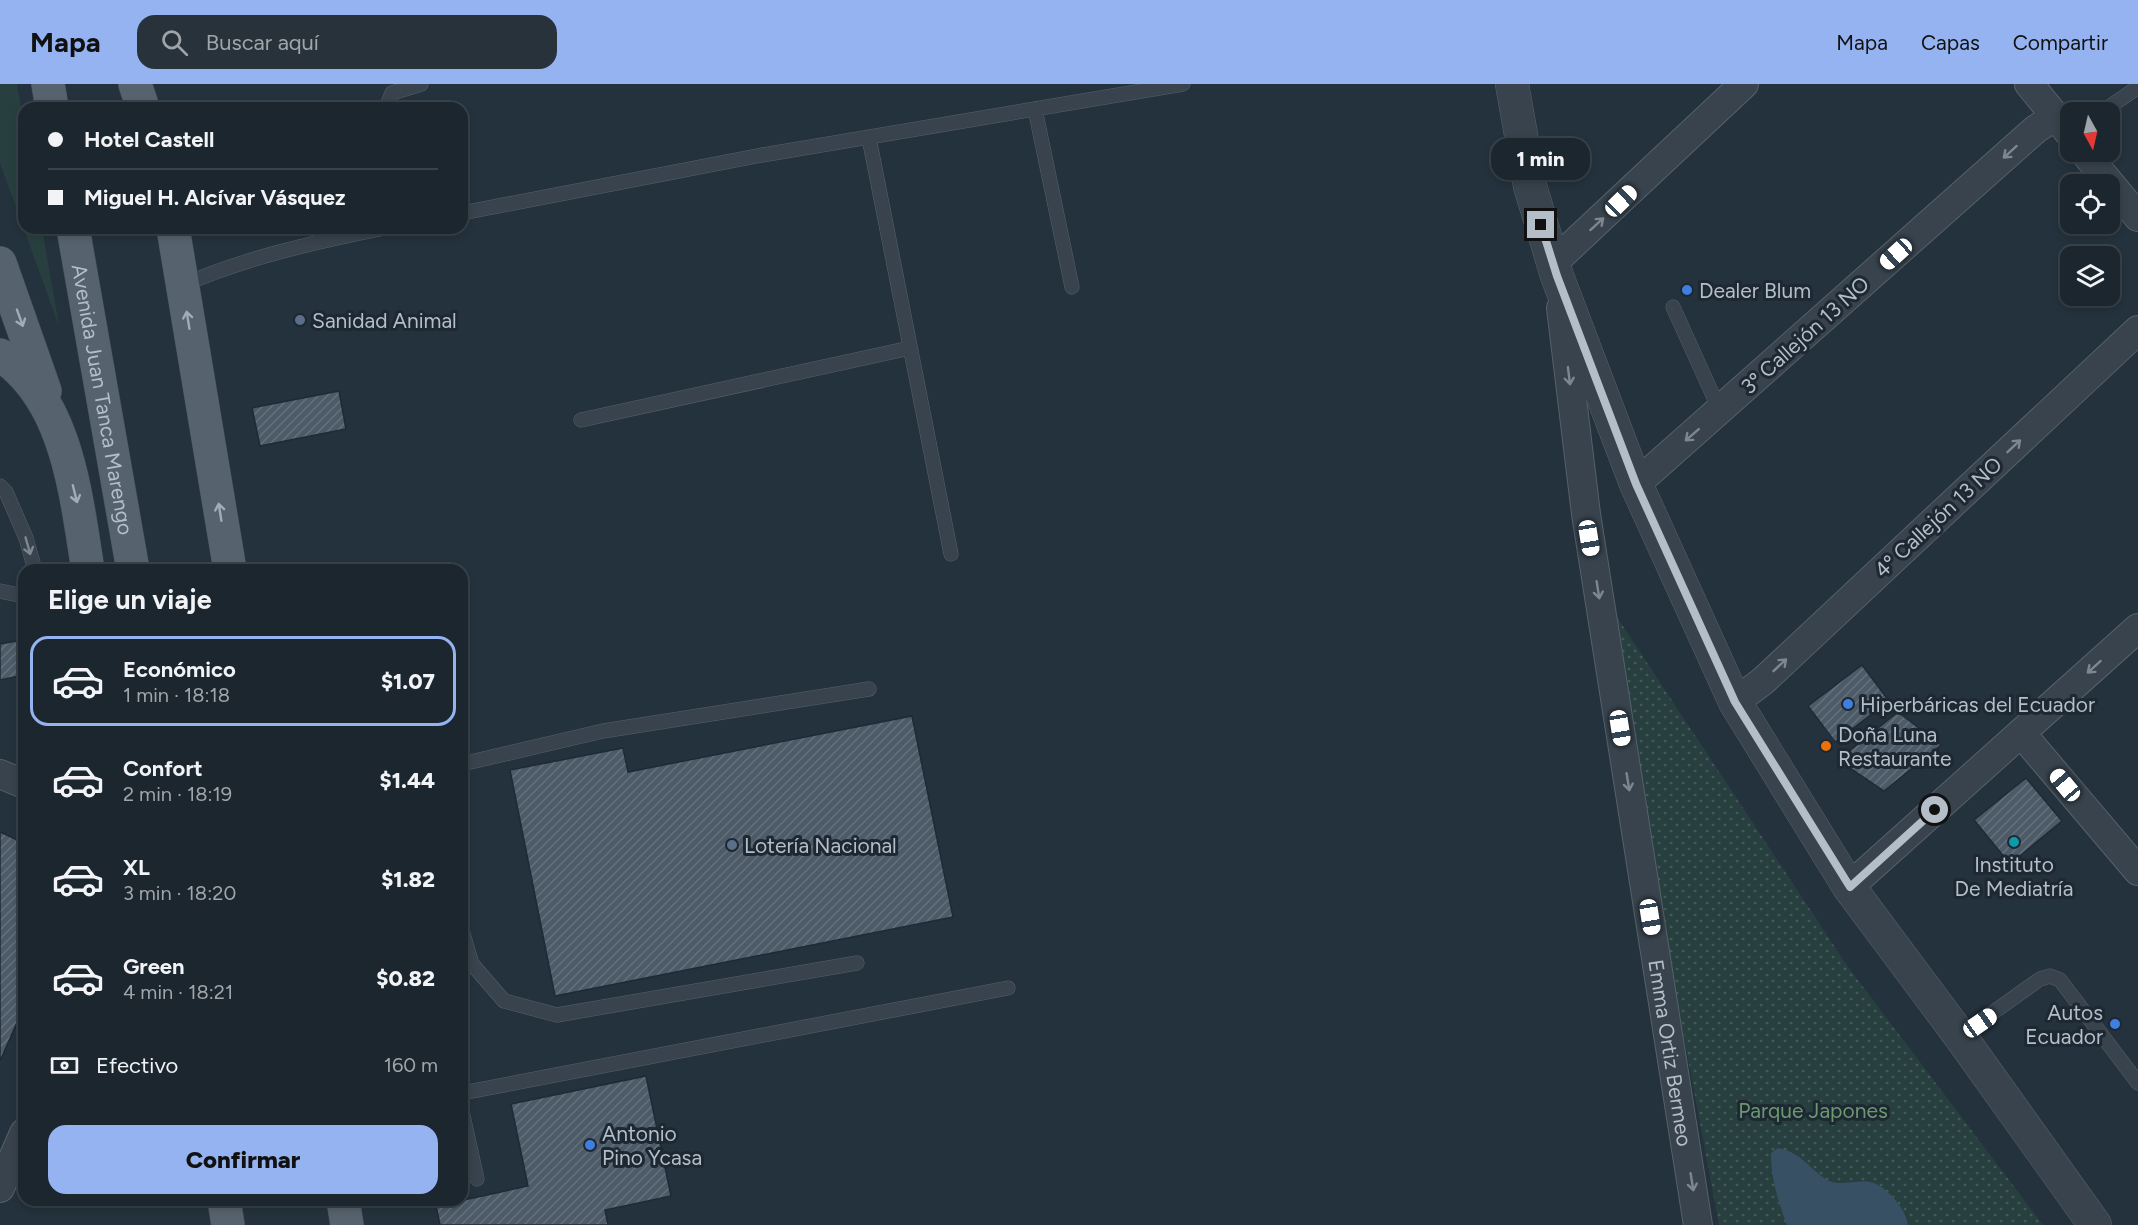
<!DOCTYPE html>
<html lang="es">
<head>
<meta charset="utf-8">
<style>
	body { margin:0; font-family:Figtree,sans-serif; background:#28323a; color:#f1f3f6; height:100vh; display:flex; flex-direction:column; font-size:22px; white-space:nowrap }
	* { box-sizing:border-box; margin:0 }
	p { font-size:20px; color:#a0a5aa }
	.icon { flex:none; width:33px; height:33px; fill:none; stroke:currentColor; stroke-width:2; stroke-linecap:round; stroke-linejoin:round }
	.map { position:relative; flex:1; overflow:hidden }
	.side { position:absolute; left:18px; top:480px; width:450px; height:642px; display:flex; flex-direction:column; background:#1b262e; border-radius:18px; box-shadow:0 3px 9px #0003,0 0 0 2px #39434a }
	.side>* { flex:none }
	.guide { position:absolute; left:18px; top:18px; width:450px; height:132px; border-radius:18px; box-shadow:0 3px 9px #0003,0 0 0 2px #39434a; display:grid; align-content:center; height:132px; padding:0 30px; background:#1b262e }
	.needle { width:39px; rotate:172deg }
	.controls { position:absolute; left:2060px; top:18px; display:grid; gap:12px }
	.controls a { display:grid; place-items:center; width:60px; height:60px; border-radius:12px; background:#1b262e; box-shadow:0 3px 9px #0003,0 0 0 2px #39434a; font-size:30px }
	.end { position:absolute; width:27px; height:27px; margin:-14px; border:8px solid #b3bec8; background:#111; box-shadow:0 0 0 3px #111 }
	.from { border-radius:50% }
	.bubble { position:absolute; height:42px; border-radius:18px; background:#1b262e; box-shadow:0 3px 9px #0003,0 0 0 2px #39434a; font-size:20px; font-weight:800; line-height:42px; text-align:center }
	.car { position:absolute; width:18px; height:36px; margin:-18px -9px; border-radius:8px; box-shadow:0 0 4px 2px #0007; background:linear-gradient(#fff 24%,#345 0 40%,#fff 0 76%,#345 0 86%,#fff 0) }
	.guide b { display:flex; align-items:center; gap:21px; height:57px; font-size:22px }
	.guide b+b { border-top:2px solid #39434a }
	.guide i { width:15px; height:15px; background:#f1f3f6 }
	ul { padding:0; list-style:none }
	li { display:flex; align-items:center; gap:18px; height:90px; margin:0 12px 9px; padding:0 18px; border:3px solid transparent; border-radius:18px }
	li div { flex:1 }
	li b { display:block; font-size:22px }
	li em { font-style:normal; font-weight:800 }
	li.on { border-color:#95b2f1 }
	li>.icon { width:54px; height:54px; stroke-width:1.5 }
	h2 { padding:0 30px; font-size:27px; line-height:72px }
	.pay { display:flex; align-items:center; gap:15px; height:66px; padding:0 30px; font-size:22px }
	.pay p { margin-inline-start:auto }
	.cta { display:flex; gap:12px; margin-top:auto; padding:12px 30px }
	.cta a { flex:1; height:69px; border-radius:18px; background:#95b2f1; color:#111; font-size:24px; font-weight:800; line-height:69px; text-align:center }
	header { display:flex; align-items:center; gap:36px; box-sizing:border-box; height:84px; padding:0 30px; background:#95b2f1; color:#111 }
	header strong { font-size:28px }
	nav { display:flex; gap:33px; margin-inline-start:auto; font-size:21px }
	.search { width:420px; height:54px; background:#28323a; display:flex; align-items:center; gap:15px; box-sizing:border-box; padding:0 21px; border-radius:18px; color:#a0a5aa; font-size:22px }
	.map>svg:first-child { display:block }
	.grass { fill:#27403f }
	.park { fill:url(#park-dots) }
	.water { fill:#385064 }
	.building { fill:url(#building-hatch); stroke:#1f2a34; stroke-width:1.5 }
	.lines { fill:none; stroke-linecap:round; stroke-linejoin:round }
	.service-casing { stroke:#56616b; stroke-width:15 }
	.minor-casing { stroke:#56616b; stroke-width:30 }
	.tertiary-casing { stroke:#56616b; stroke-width:34 }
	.primary-casing { stroke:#444f59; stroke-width:34 }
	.service { stroke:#38434d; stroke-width:14 }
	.minor { stroke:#38434d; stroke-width:28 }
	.tertiary { stroke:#38434d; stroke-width:33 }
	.primary { stroke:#56626d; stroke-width:33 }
	.oneway { stroke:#7c8791 }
	.oneway2 { stroke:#a0acb6 }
	.route { stroke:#b3bec8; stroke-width:8 }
	.shop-dot { fill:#3f7fe0; stroke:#1d2832; stroke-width:2 }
	.service-dot { fill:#5c6f8a; stroke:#1d2832; stroke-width:2 }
	.food-dot { fill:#e8710a; stroke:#1d2832; stroke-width:2 }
	.culture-dot { fill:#0f9aa8; stroke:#1d2832; stroke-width:2 }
	.labels { text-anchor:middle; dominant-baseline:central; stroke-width:6; stroke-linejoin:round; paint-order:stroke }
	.poi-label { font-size:21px; fill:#b3bec8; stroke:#1d2832; text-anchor:start }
	.street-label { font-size:21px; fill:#b3bec8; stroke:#1d2832 }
	.park-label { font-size:21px; fill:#6b996f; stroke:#1d2832 }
</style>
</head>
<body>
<header>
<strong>Mapa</strong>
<div class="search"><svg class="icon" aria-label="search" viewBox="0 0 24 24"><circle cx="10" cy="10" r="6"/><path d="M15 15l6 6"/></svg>Buscar aquí</div>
<nav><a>Mapa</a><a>Capas</a><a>Compartir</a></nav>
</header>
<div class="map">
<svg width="2138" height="1141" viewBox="0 0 2138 1141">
	<defs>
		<pattern id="park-dots" width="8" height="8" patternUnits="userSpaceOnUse" patternTransform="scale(1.5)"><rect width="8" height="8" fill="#27403f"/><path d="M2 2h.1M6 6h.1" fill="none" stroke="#445a59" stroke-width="1.8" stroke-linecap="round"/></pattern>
		<pattern id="building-hatch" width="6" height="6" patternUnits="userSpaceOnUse" patternTransform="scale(1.5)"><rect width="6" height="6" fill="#4d5b68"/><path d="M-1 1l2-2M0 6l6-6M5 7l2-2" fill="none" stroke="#64717c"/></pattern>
	</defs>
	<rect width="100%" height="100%" fill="#24323d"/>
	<!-- grass -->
	<polygon class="grass" points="0,0 17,0 24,42 24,144 42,144 59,242 0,79"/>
	<!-- park -->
	<polygon class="park" points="1601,509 1848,883 2043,1141 1719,1141"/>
	<!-- water -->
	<path class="water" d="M1778,1064c25,4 37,28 54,34 11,3 26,-2 38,0 16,3 36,27 38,43h-121c-9,-24 -16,-46 -16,-72z"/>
	<!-- building -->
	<g class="building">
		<polygon points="339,307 346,345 260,362 252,324"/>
		<polygon points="22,556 24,591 0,596 0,560"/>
		<polygon points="1862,581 1889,617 1835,658 1808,622"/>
		<polygon points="1898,628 1941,661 1884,707 1838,676"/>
		<polygon points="912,632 953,833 555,912 510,686 623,664 628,688"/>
		<polygon points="2026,694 2062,737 2010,780 1974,736"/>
		<polygon points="0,748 24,759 24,923 0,977"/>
		<polygon points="646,992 671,1112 605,1126 608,1141 440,1141 436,1122 528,1102 511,1020"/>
	</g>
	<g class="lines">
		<!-- service casing -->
		<g class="service-casing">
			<g id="service">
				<polyline points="386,24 392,9 421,0"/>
				<polyline points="1035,25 1072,203"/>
				<polyline points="2102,28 2138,3"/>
				<polyline points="869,54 951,470"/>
				<polyline points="462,129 762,71 1183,0"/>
				<path d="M183,201c65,-28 132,-43 202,-57"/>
				<polyline points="1673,223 1720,327"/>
				<polyline points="581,336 910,264"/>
				<polyline points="0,402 6,408 26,454 35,486"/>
				<polyline points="0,507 24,512"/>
				<polyline points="462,680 603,647 869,605"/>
				<polyline points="462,846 472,880 504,917 557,931 857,879"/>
				<polyline points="1960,952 2040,895 2050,892 2060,896 2138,999"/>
				<polyline points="462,1009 1008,904"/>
				<polyline points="462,1027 477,1095"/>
			</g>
		</g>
		<!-- minor casing -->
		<g class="minor-casing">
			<g id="minor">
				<polyline points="2029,0 2070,50"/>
				<polyline points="2084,68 2138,133"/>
				<polyline points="1553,179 1744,0"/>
				<path id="s1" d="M1561,224l25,206 112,711"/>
				<polyline points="1636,400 2036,45 2056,32"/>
				<polyline points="1735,618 1763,597 2138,246"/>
				<polyline points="2021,649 2138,787"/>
				<polyline points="0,690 24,700"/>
				<polyline points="1849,803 2138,544"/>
				<polyline points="0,1104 24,1049"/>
			</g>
		</g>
		<!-- tertiary casing -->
		<g class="tertiary-casing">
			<polyline id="tertiary" points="1512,0 1530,102 1557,192 1636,400 1735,618 1849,803 1960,952 2095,1141"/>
		</g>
		<!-- primary casing -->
		<g class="primary-casing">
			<g id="primary">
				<polyline points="48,0 52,24"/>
				<polyline points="135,0 143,24"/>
				<path id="s2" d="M73,144l60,342"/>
				<polyline points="173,144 230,486"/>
				<polyline points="0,179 45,307"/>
				<path d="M0,271c68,44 76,142 88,215"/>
				<polyline points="224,1116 228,1141"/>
				<polyline points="343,1116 347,1141"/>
			</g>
		</g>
		<!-- service -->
		<use href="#service" class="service"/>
		<!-- minor -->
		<use href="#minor" class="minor"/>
		<!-- tertiary -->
		<use href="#tertiary" class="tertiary"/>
		<!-- primary -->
		<use href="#primary" class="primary"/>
	</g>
	<!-- one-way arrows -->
	<defs><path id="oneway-shaft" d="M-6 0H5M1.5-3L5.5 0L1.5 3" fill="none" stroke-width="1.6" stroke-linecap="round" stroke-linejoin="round" transform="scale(1.5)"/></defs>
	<g class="oneway">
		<use href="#oneway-shaft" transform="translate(2010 68) rotate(138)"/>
		<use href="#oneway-shaft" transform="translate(1597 140) rotate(-42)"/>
		<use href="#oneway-shaft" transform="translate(1569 292) rotate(83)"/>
		<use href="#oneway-shaft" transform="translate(1692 351) rotate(139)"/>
		<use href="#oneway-shaft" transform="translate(2014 362) rotate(-43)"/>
		<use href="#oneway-shaft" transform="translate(28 462) rotate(74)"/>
		<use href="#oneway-shaft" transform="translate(1598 506) rotate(81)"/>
		<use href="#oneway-shaft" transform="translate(1780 581) rotate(-43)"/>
		<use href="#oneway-shaft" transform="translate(2094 583) rotate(138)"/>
		<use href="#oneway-shaft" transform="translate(1628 698) rotate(81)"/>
		<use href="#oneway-shaft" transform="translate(1692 1098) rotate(81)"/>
	</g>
	<g class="oneway2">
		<use href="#oneway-shaft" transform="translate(20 234) rotate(70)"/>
		<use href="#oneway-shaft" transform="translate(188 236) rotate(-99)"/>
		<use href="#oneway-shaft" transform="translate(75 410) rotate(76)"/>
		<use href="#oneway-shaft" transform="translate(220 428) rotate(-99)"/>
	</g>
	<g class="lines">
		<!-- route -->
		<polyline class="route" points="1541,141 1557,192 1636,400 1735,618 1850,803 1935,726"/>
	</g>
	<!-- markers -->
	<g class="shop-dot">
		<circle cx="1687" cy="206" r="6"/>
		<circle cx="1848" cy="620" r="6"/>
		<circle cx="2115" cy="940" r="6"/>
		<circle cx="590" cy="1061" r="6"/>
	</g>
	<g class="service-dot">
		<circle cx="300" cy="236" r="6"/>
		<circle cx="732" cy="761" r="6"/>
	</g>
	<circle class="food-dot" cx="1826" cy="662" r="6"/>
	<circle class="culture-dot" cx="2014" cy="758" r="6"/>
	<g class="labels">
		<!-- poi labels -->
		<g class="poi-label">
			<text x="1699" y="206">Dealer Blum</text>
			<text x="312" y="236">Sanidad Animal</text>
			<text x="1860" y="620">Hiperbáricas del Ecuador</text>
			<text x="1838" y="650">Doña Luna<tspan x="1838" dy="24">Restaurante</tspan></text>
			<text x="744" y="761">Lotería Nacional</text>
			<text x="2014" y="780" text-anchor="middle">Instituto<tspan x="2014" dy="24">De Mediatría</tspan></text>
			<text x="2103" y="928" text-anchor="end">Autos<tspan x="2103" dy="24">Ecuador</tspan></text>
			<text x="602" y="1049">Antonio<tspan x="602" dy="24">Pino Ycasa</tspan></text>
		</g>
		<!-- street labels -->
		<g class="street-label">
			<text transform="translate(1805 251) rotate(-42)">3º Callejón 13 NO</text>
			<text stroke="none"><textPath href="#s2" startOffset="174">Avenida Juan Tanca Marengo</textPath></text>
			<text transform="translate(1938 433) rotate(-43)">4º Callejón 13 NO</text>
			<text stroke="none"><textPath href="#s1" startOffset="753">Emma Ortiz Bermeo</textPath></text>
		</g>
		<!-- park labels -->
		<g class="park-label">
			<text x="1813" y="1026">Parque Japones</text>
		</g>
	</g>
</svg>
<div class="controls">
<a><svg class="needle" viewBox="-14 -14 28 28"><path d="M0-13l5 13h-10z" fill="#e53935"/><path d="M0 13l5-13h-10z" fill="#a0a5aa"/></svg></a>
<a><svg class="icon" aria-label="locate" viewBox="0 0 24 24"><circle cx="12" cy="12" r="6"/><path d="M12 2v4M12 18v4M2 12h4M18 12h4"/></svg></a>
<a><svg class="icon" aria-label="layers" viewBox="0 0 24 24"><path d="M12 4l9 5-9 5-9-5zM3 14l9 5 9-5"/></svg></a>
</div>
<i class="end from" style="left:1935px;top:726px"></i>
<i class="end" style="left:1541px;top:141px"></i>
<div class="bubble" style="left:1491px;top:54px;width:99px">1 min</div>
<i class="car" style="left:1621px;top:117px;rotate:46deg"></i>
<i class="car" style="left:1896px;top:170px;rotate:228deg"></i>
<i class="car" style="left:1589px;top:454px;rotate:171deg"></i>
<i class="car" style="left:1620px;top:644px;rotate:171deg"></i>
<i class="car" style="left:2065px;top:701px;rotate:320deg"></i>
<i class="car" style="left:1650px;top:833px;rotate:171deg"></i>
<i class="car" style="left:1980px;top:939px;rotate:55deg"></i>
<div class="guide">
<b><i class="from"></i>Hotel Castell</b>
<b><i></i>Miguel H. Alcívar Vásquez</b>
</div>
<section class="side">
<h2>Elige un viaje</h2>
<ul>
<li class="on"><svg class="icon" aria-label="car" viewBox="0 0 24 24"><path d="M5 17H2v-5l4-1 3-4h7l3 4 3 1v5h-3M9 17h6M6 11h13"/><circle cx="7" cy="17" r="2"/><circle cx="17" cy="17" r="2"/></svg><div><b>Económico</b><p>1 min · 18:18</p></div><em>$1.07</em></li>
<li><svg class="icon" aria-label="car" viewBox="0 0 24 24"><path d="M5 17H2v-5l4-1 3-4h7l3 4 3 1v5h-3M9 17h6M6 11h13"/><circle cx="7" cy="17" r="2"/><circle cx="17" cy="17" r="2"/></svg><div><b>Confort</b><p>2 min · 18:19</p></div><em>$1.44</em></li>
<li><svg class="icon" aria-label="car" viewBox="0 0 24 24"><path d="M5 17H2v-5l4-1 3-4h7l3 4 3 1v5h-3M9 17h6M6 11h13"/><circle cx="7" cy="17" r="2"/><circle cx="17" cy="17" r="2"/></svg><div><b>XL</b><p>3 min · 18:20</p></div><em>$1.82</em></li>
<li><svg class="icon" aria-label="car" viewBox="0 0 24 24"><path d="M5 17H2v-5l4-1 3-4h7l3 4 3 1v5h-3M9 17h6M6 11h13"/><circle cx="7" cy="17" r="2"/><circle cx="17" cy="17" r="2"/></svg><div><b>Green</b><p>4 min · 18:21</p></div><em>$0.82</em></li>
</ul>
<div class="pay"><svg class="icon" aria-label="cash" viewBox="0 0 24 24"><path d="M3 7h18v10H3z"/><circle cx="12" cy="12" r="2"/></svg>Efectivo<p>160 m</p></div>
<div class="cta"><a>Confirmar</a></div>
</section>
</div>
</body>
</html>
